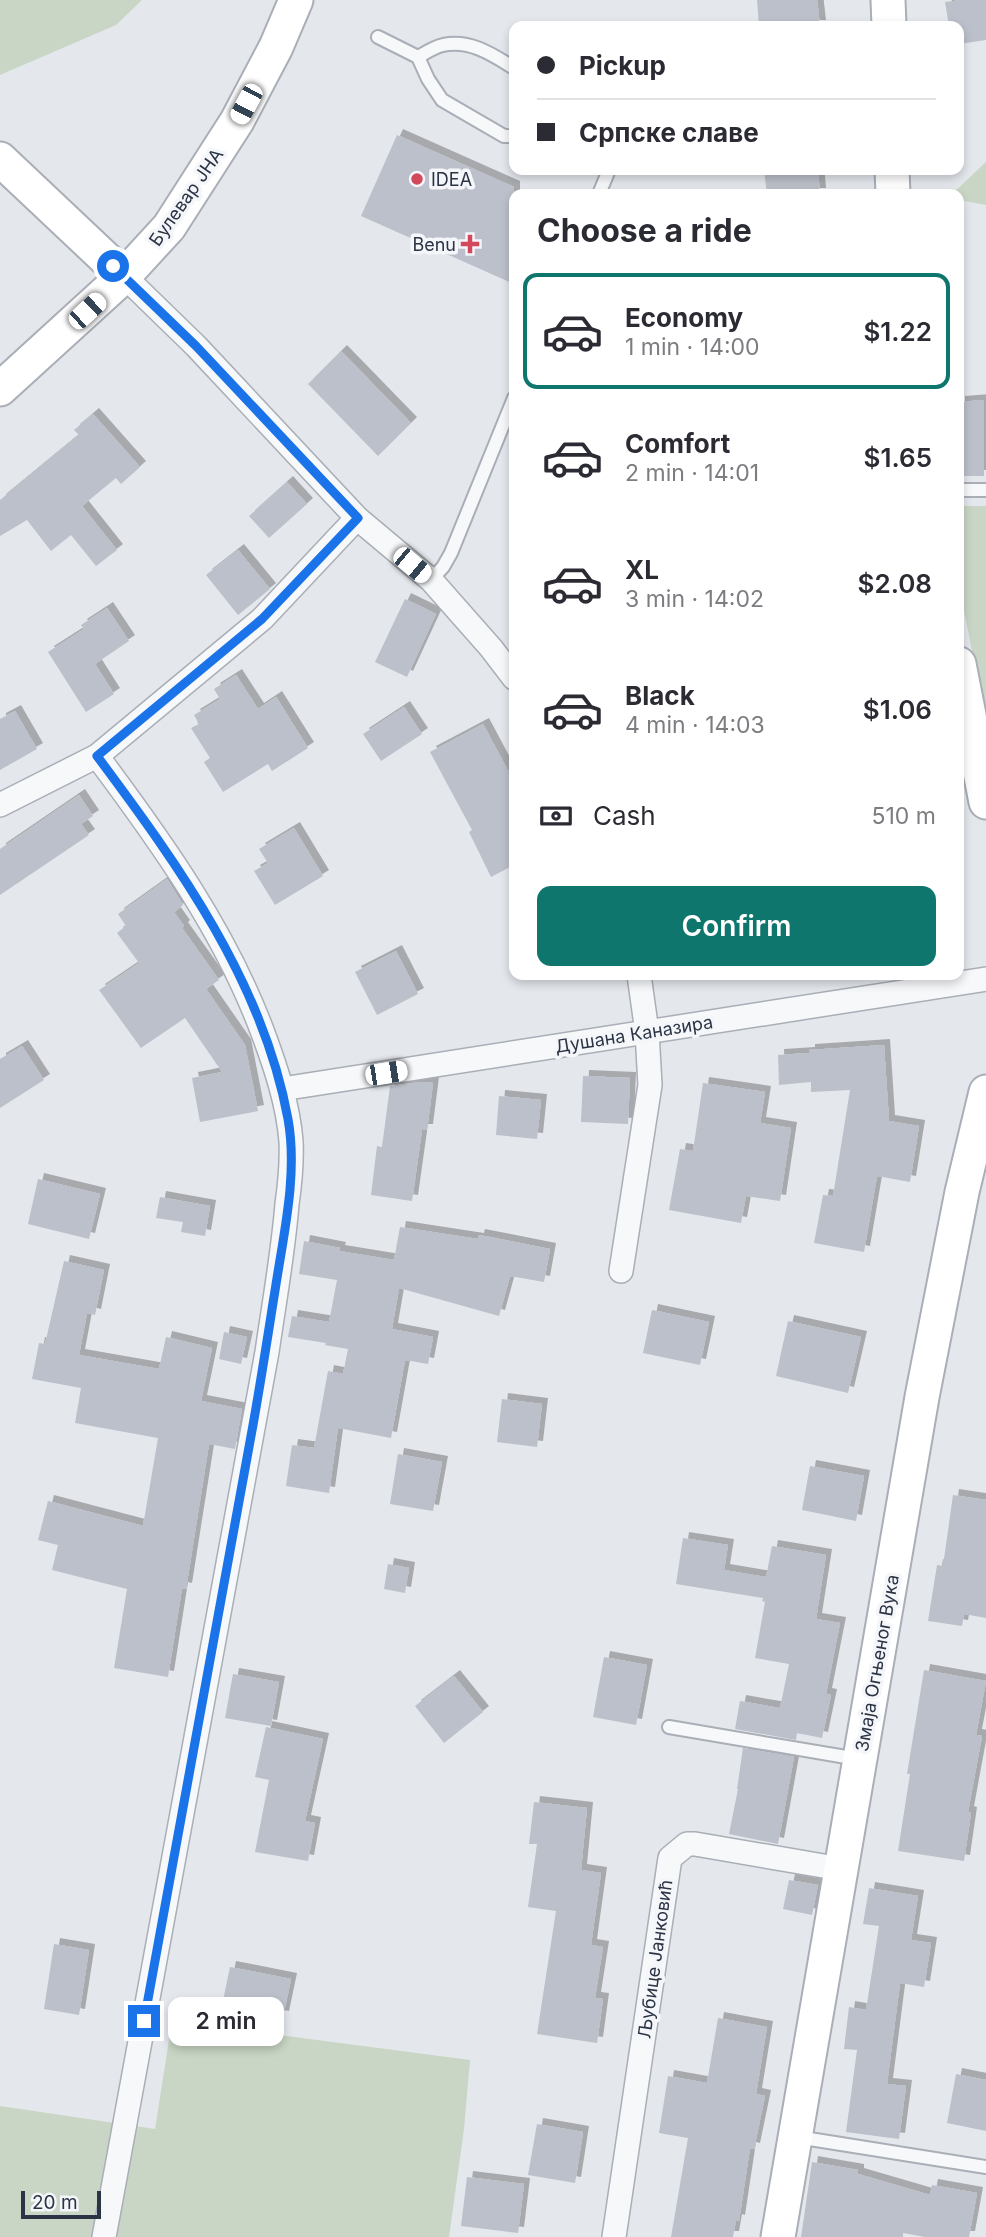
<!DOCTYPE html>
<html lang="en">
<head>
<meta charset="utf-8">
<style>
	body { margin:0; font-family:Inter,sans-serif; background:#f7f7f7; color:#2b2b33; height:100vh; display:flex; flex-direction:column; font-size:26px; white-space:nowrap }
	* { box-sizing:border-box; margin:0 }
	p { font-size:23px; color:#7c7c81 }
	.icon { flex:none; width:38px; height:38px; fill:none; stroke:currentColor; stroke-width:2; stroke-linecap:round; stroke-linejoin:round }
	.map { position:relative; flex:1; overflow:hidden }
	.sheet { position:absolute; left:509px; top:189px; width:455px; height:791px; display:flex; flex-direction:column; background:#fff; border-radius:14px; box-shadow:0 4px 10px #0003 }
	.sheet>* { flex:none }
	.hud { position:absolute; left:509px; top:21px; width:455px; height:154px; border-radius:14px; box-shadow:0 4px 10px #0003; display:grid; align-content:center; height:154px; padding:0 28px; background:#fff }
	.scale { position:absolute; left:21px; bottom:18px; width:80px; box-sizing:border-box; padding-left:7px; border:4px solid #2b3445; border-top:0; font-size:19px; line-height:24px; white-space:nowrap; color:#2b3445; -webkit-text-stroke:5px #f4f6f9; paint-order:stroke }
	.end { position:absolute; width:32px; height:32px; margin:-16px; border:9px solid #1a73e8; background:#fff; box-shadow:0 0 0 4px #fff }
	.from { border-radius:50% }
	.bubble { position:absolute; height:49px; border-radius:14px; background:#fff; box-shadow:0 4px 10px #0003; font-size:23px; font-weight:600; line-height:49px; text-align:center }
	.car { position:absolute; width:21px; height:42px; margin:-21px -10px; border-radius:9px; box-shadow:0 0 5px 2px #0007; background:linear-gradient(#fff 24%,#345 0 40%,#fff 0 76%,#345 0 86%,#fff 0) }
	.hud b { display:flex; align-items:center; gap:24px; height:66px; font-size:26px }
	.hud b+b { border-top:2px solid #e1e1e2 }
	.hud i { width:18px; height:18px; background:#2b2b33 }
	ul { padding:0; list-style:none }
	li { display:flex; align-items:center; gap:21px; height:116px; margin:0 14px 10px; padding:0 14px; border:4px solid transparent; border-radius:14px }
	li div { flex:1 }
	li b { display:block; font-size:26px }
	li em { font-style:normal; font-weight:600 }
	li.selected { border-color:#0f766e }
	li>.icon { width:63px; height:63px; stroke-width:1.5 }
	h2 { padding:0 28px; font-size:32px; line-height:84px }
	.pay { display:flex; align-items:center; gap:18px; height:77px; padding:0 28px; font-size:26px }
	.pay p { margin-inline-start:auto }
	.cta { display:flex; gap:14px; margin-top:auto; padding:14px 28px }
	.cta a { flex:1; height:80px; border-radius:14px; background:#0f766e; color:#fff; font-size:28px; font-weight:600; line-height:80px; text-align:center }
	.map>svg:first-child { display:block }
	.green { fill:#c9d6c5 }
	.building { fill:#bbc0ca; filter:url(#shadow) }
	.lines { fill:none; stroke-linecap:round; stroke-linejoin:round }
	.lane-casing { stroke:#a9aeb7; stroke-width:16 }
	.street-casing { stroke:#a9aeb7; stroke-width:26 }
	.secondary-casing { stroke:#a9aeb7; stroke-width:37 }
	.lane { stroke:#f7f8fa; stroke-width:12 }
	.street { stroke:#f7f8fa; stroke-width:23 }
	.secondary { stroke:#fff; stroke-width:33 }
	.route { stroke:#1a73e8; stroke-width:9 }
	.poi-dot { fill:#d1495b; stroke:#f4f6f9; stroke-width:2.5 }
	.labels { text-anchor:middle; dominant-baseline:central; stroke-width:7; stroke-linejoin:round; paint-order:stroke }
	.poi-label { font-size:18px; fill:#2b3445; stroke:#f4f6f9; text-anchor:start }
	.street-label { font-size:18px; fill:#2b3445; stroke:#f4f6f9 }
</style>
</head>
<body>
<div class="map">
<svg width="986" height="2237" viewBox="0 0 986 2237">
	<defs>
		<filter id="shadow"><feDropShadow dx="6" dy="-6" stdDeviation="0" flood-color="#0004"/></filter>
	</defs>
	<rect width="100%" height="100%" fill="#e4e7ec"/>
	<!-- green -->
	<g class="green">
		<polygon points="0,0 142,0 116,25 0,75"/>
		<polygon points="986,162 986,205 959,200 959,194 952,194"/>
		<polygon points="959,506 986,506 986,720 959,586"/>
		<polygon points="172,2021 470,2060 464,2129 449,2237 0,2237 0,2106 155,2129"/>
	</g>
	<!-- building -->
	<g class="building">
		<polygon points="757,0 817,0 820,26 759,26"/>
		<polygon points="963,0 986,0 986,40 959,44 959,26 949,26 945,2"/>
		<polygon points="397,135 514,187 514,284 361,216"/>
		<polygon points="764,170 818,170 820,194 767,194"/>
		<polygon points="341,351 411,423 378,456 308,384"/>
		<polygon points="984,400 984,476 959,476 959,402"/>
		<polygon points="93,414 140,467 121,484 116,478 82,506 117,550 96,566 71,535 51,551 27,520 0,536 0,500 79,435 74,430"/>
		<polygon points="287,482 307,504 269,538 249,516"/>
		<polygon points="238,550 270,589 238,615 206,575"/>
		<polygon points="405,599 436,614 407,677 375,662"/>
		<polygon points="107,608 129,641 95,664 114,694 86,712 48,652 84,629 81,625"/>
		<polygon points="236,675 258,709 276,697 308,748 272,771 268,764 223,792 204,762 210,758 191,728 199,724 194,715 220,699 214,689"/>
		<polygon points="404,707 422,734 381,761 363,734"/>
		<polygon points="15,711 37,749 0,770 0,719"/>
		<polygon points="483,724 514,782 514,865 491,877 469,832 472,830 430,752"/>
		<polygon points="79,795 93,816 81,824 89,835 0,895 0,849"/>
		<polygon points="294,828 323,876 275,905 254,871 268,863 259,849"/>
		<polygon points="167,879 183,905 174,912 184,926 182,928 219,980 206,989 245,1045 258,1111 200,1122 192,1078 222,1072 185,1018 141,1048 99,990 139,963 117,933 126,926 118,914"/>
		<polygon points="396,951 418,994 377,1015 355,972"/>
		<polygon points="884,1045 889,1121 919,1126 910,1182 877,1176 864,1252 814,1243 823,1195 833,1196 850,1090 811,1092 811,1082 779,1085 778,1055 809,1053 809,1050"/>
		<polygon points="22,1046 44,1080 0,1108 0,1059"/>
		<polygon points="583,1076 630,1078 628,1124 581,1122"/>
		<polygon points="421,1082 433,1083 427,1130 422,1130 412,1201 371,1195 377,1146 382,1147 390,1086"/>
		<polygon points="703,1083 765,1092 760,1123 791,1128 780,1201 746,1196 741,1223 669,1210 680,1149 693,1151"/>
		<polygon points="499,1096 541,1100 537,1139 496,1135"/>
		<polygon points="38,1179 100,1194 89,1239 28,1224"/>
		<polygon points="160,1197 210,1206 205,1236 181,1232 183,1222 156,1218"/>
		<polygon points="400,1227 478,1239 479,1235 550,1249 544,1282 510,1276 499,1316 399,1288 392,1329 433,1337 428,1364 405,1360 391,1438 338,1428 329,1493 286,1486 292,1445 314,1448 328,1371 343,1374 348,1349 325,1345 326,1343 288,1337 292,1316 329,1322 337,1280 299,1274 304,1241 340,1248 339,1251 394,1260"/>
		<polygon points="64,1261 104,1270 95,1315 87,1313 79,1355 159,1369 166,1337 212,1348 201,1401 242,1409 235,1449 209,1444 186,1589 182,1588 168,1677 114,1668 127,1589 52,1570 58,1545 38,1540 48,1501 143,1526 158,1438 75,1423 81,1388 32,1379 39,1343 45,1344"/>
		<polygon points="652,1310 709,1322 700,1365 643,1353"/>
		<polygon points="788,1321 861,1337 848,1393 776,1376"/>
		<polygon points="224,1332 247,1337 241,1364 219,1359"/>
		<polygon points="502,1399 542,1404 537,1447 497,1442"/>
		<polygon points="398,1454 442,1462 433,1511 390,1504"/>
		<polygon points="810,1466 864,1476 856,1521 802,1510"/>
		<polygon points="953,1495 986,1500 986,1618 964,1614 962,1626 928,1621 937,1565 943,1566"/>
		<polygon points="683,1538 728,1545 724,1570 766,1577 772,1546 826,1555 816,1619 840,1623 826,1694 831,1695 822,1738 797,1733 796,1740 735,1729 740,1701 780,1708 789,1664 755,1658 765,1602 762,1601 763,1598 676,1584"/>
		<polygon points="388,1564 409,1568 405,1593 384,1589"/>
		<polygon points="604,1657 647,1665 636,1725 593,1717"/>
		<polygon points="924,1670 986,1681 976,1735 982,1736 968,1812 971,1813 964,1861 898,1851 910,1774 907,1774"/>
		<polygon points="233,1674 279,1682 271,1726 225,1718"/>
		<polygon points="454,1676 483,1712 444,1743 415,1706"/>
		<polygon points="266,1727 323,1739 305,1821 315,1823 308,1861 255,1852 269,1780 255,1777"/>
		<polygon points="743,1748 794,1757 778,1844 729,1834 738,1789 737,1789"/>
		<polygon points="534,1802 587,1808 581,1870 601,1873 591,1945 603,1947 595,1998 603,1999 597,2043 537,2034 556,1911 528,1907 537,1844 529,1844"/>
		<polygon points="789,1880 818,1885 812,1915 783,1909"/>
		<polygon points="869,1888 918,1896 911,1940 931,1943 924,1987 900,1983 887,2084 906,2086 899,2139 846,2132 857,2050 844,2049 849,2007 866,2010 879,1926 863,1924"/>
		<polygon points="54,1944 89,1950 79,2015 44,2009"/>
		<polygon points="230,1967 291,1979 283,2017 222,2005"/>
		<polygon points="718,2018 767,2027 756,2094 765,2096 754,2149 750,2148 739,2221 736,2220 733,2237 671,2237 688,2138 659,2133 668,2076 707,2083"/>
		<polygon points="956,2074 986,2080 986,2131 947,2123"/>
		<polygon points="537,2124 583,2132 575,2183 528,2175"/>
		<polygon points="812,2162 858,2170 858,2174 930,2195 932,2185 977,2193 969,2237 925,2237 903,2233 903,2237 801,2237"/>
		<polygon points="467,2177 524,2184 518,2233 461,2226"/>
	</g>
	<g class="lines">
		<!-- lane casing -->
		<g class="lane-casing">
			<g id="lane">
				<polyline points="378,37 418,57 428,79 442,100 504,136 514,136"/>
				<path d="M418,57c7,-4 16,-10 25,-12 27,-6 50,10 71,23"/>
				<polyline points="599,194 609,170"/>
				<polyline points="959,490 986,490"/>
				<polyline points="431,580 443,567 451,553 514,398"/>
				<polyline points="669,1727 858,1759"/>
				<polyline points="797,2137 986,2167"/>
			</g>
		</g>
		<!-- street casing -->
		<g class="street-casing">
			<g id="street">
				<polyline points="124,276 196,346 357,518 431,580 491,648 514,678"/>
				<path d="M97,756c65,87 128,175 166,277 13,35 25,71 28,108 1,21 -1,42 -4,63 -4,50 -13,99 -20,148l-163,885"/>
				<polyline points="0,805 97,756 262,619 357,518"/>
				<polyline points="282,1089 986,979"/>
				<polyline points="621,1271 650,1085 647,1032 639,975"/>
				<polyline points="614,2237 670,1858 687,1844 695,1844 841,1869"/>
			</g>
		</g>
		<!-- secondary casing -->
		<g class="secondary-casing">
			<g id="secondary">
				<polyline points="888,0 889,26"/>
				<polyline points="0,159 124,276"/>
				<polyline points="892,170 893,194"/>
				<polyline points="0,389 124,276 169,227 237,121 276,47 296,0"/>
				<polyline points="959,664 986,802"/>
				<polyline points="778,2237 922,1397 962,1192 986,1092"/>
			</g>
		</g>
		<!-- lane -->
		<use href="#lane" class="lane"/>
		<!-- street -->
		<use href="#street" class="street"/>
		<!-- secondary -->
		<use href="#secondary" class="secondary"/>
	</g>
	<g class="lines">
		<!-- route -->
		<path class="route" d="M113,266l83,80 162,172 -96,101 -165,137c82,110 166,226 191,363 9,50 -2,104 -10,153 -9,55 -17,110 -27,164 -36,195 -71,390 -107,585"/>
	</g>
	<!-- markers -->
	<g class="poi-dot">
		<circle cx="417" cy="179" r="7"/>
		<path d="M466.5 233.5h7v7h7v7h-7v7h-7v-7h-7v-7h7z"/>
	</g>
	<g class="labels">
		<!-- poi labels -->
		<g class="poi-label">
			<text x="431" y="179">IDEA</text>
			<text x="456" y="244" text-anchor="end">Benu</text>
		</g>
		<!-- street labels -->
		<g class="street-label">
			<text transform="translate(186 197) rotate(-55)">Булевар ЈНА</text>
			<text transform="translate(634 1034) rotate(-9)">Душана Каназира</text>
			<text transform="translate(877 1663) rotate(-80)">Змаја Огњеног Вука</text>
			<text transform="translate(655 1959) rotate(-82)">Љубице Јанковић</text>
		</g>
	</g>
</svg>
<div class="scale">20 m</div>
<i class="end from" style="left:113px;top:266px"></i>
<i class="end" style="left:144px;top:2021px"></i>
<div class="bubble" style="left:168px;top:1997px;width:116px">2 min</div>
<i class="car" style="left:246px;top:104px;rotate:208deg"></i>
<i class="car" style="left:87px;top:311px;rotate:47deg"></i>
<i class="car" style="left:412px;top:565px;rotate:130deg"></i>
<i class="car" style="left:386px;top:1073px;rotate:81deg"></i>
<div class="hud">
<b><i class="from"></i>Pickup</b>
<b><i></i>Српске славе</b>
</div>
<section class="sheet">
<h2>Choose a ride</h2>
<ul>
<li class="selected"><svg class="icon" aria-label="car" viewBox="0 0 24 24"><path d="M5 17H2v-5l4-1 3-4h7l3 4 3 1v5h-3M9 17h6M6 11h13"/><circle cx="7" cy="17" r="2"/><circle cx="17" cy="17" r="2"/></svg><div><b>Economy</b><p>1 min · 14:00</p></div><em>$1.22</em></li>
<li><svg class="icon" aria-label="car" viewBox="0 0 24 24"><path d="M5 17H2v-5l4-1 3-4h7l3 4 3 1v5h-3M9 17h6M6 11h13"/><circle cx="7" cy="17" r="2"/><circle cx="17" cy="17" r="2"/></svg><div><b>Comfort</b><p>2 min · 14:01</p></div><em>$1.65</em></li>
<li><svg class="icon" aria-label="car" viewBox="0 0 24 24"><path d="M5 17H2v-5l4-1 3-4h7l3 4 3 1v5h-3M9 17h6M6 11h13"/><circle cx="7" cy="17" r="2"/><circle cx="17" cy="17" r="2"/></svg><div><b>XL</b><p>3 min · 14:02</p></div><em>$2.08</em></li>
<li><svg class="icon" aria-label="car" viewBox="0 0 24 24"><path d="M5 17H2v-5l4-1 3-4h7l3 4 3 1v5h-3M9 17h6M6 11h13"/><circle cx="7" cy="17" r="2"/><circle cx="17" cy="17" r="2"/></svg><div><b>Black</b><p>4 min · 14:03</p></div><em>$1.06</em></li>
</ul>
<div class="pay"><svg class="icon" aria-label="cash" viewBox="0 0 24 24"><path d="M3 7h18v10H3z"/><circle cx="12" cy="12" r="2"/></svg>Cash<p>510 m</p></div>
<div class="cta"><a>Confirm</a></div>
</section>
</div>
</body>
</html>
